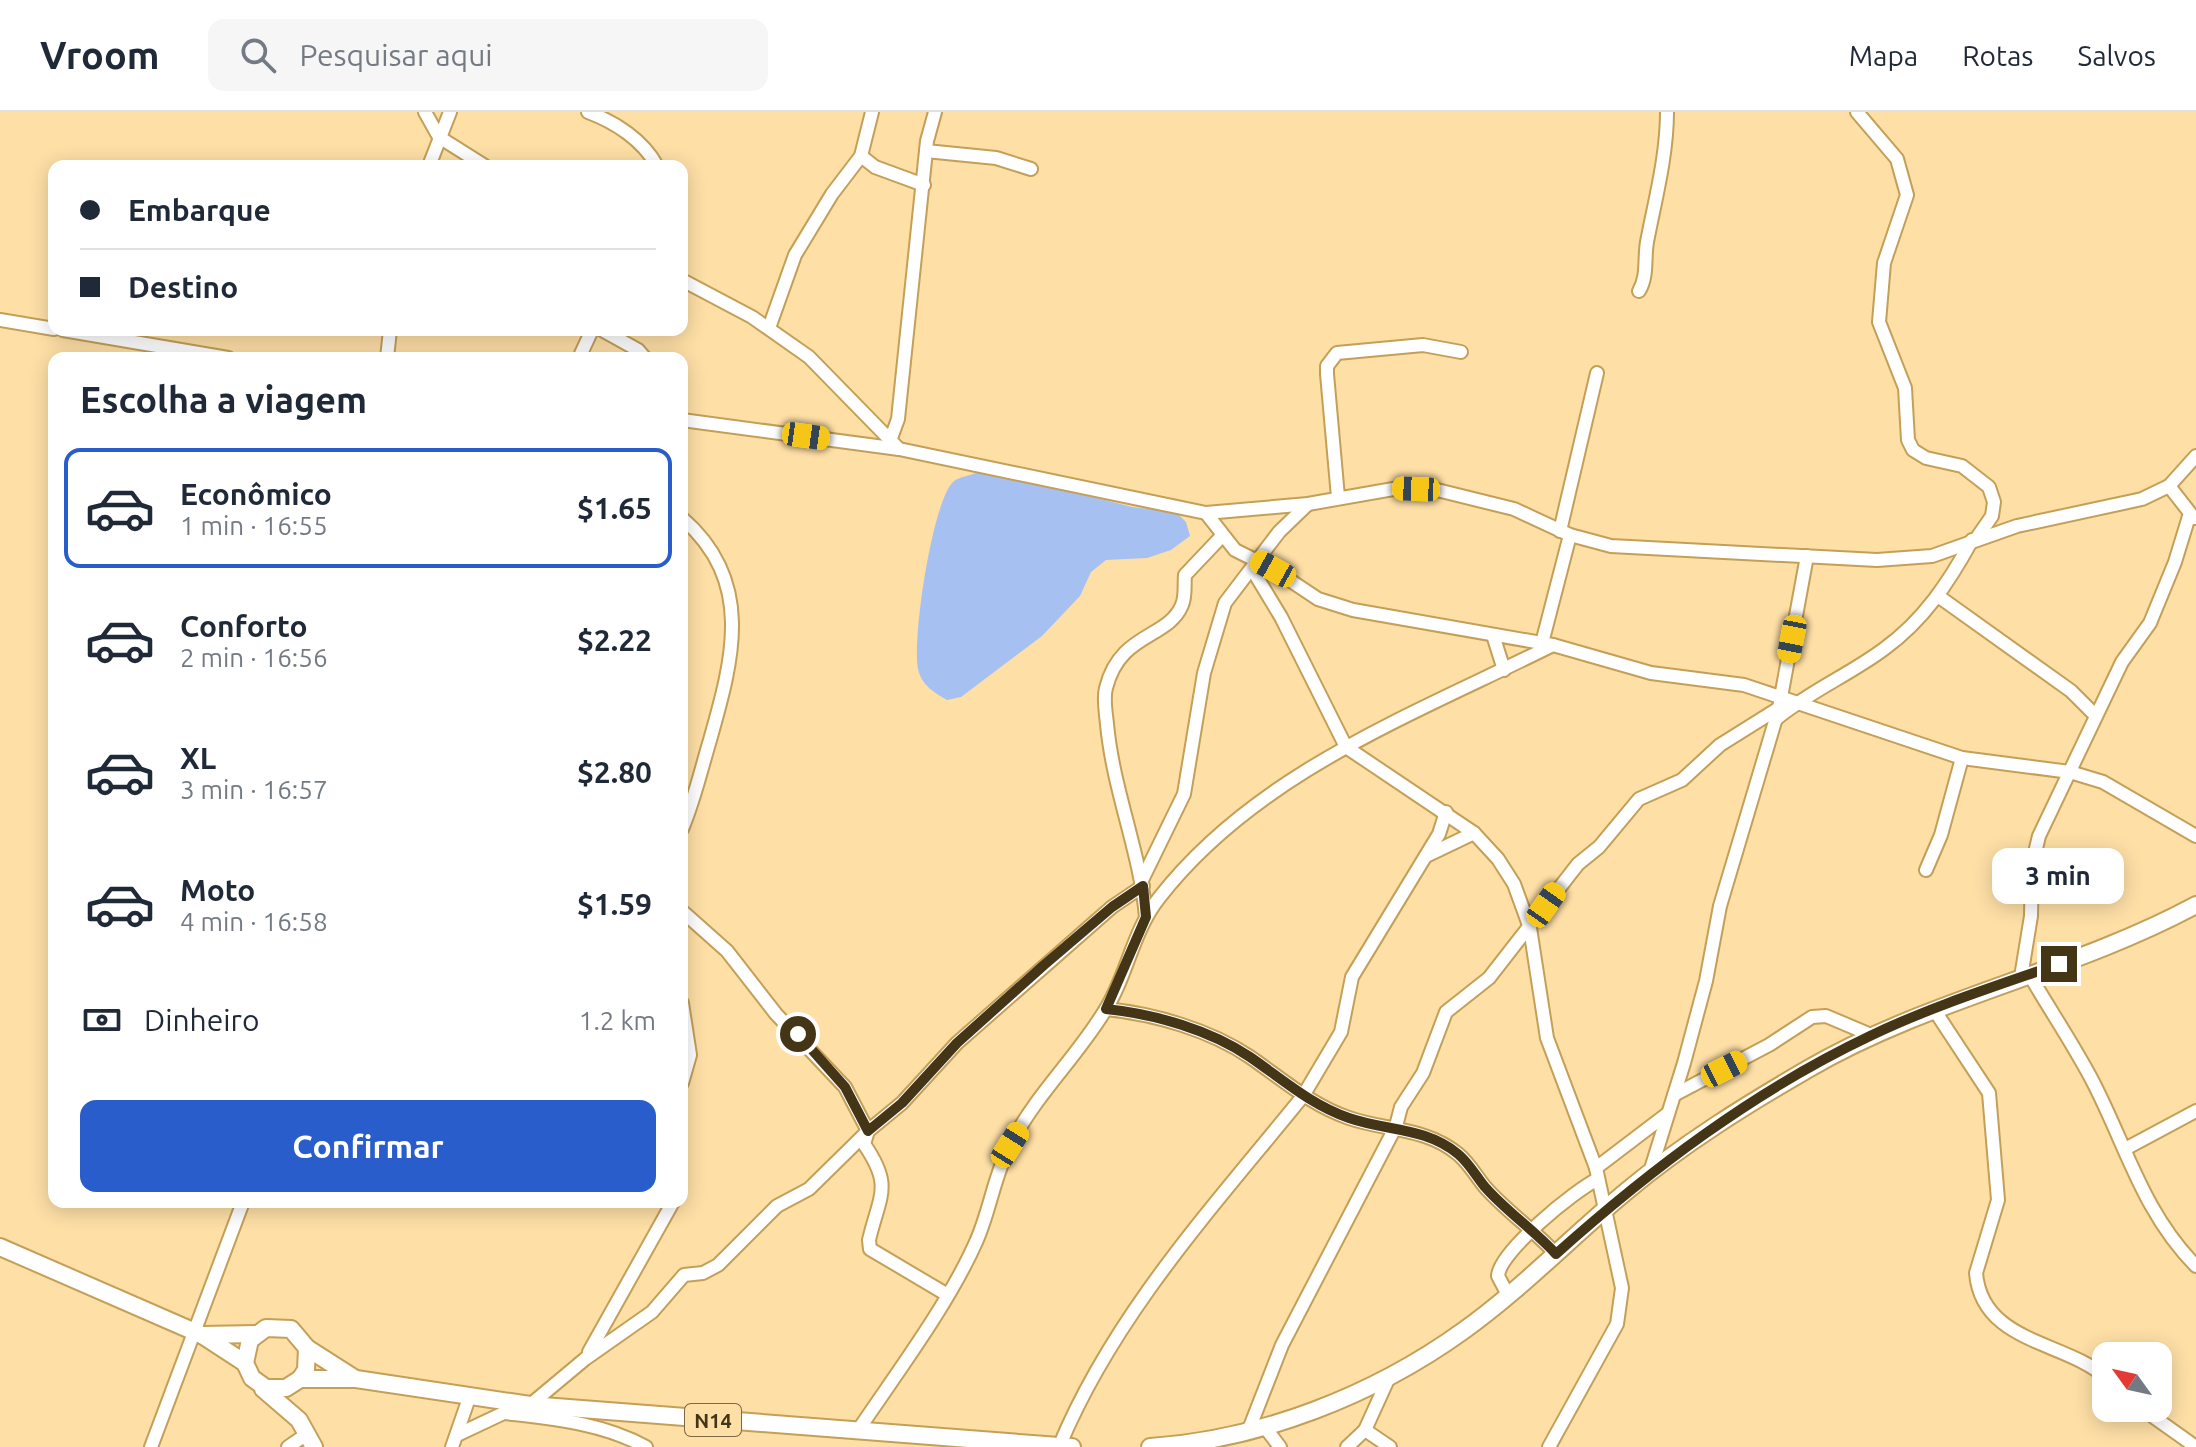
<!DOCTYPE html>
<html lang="pt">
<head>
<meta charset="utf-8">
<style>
	body { margin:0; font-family:Ubuntu,sans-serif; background:#f6f6f7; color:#1f2937; height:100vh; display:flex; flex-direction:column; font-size:30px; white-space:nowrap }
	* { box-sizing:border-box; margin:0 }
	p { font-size:26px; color:#747a83 }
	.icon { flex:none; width:44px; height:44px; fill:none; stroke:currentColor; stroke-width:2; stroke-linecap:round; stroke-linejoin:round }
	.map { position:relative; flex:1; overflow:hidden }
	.side { position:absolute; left:48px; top:240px; width:640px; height:856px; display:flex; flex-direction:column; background:#fff; border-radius:16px; box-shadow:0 4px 20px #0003 }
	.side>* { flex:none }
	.guide { position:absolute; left:48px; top:48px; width:640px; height:176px; border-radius:16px; box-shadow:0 4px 20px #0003; display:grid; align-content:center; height:176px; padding:0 32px; background:#fff }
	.needle { width:52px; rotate:303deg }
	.controls { position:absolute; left:2092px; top:1230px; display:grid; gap:16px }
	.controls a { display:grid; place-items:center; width:80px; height:80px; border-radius:16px; background:#fff; box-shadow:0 4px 20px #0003; font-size:40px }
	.end { position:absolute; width:36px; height:36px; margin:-18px; border:10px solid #443517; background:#fff; box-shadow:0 0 0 4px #fff }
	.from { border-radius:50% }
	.bubble { position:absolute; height:56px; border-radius:16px; background:#fff; box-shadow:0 4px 20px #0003; font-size:26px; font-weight:700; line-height:56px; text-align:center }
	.car { position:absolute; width:24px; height:48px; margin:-24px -12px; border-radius:10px; box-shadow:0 0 6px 2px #0007; background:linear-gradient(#f5c518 24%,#345 0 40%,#f5c518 0 76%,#345 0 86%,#f5c518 0) }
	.guide b { display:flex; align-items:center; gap:28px; height:76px; font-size:30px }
	.guide b+b { border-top:2px solid #e0e1e3 }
	.guide i { width:20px; height:20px; background:#1f2937 }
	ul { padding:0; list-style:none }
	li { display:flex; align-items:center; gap:24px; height:120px; margin:0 16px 12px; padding:0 16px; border:4px solid transparent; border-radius:16px }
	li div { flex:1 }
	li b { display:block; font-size:30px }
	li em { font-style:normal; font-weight:700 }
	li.on { border-color:#285dcb }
	li>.icon { width:72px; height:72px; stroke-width:1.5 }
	h2 { padding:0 32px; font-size:36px; line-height:96px }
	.pay { display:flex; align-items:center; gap:20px; height:88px; padding:0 32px; font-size:30px }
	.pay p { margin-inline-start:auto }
	.action { display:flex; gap:16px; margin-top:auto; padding:16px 32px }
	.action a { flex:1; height:92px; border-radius:16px; background:#285dcb; color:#fff; font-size:32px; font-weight:700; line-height:92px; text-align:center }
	header { display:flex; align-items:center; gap:48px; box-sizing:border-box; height:112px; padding:0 40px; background:#fff; border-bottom:2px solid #e0e1e3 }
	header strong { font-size:38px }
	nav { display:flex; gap:44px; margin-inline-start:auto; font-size:28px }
	.search { width:560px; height:72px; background:#f6f6f7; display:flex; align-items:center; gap:20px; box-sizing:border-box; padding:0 28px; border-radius:16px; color:#747a83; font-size:30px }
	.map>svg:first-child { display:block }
	.water { fill:#a6c0f2 }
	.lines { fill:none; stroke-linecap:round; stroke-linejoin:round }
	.minor-casing { stroke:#c49f58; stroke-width:16 }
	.major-casing { stroke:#c49f58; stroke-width:20 }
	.minor { stroke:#fff; stroke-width:12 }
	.major { stroke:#fff; stroke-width:16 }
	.route { stroke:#443517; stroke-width:10 }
	.labels { text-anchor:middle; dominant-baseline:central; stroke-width:8; stroke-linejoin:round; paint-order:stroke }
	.shield { fill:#fedfa6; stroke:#7c6842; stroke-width:2 }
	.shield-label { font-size:20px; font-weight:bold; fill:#443517 }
</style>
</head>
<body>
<header>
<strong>Vroom</strong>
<div class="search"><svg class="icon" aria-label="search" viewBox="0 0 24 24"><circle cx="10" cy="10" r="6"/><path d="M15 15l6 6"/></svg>Pesquisar aqui</div>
<nav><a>Mapa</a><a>Rotas</a><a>Salvos</a></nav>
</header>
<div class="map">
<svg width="2196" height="1335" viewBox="0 0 2196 1335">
	<rect width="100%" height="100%" fill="#fedfa6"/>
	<!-- water -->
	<path class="water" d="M976,361l31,2 125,32 44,5 10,10 4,14 -19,14 -24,8 -41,2 -15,12 -11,24 -38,40 -81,61 -14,3c-13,-8 -25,-14 -29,-31 -6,-30 14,-166 35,-187 5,-5 16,-6 23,-9z"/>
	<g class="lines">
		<!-- minor casing -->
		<g class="minor-casing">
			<g id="minor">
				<polyline points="425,0 439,25 485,54"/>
				<path d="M588,0c27,10 55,28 69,54"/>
				<polyline points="1857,0 1897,47 1907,83 1884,151 1879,210 1905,276 1908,328 1913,338 1926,346 1962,354 1989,375 1994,390 1992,404 1976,427"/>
				<polyline points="926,39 996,46 1031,57"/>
				<polyline points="861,44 875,55 924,73"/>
				<polyline points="429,54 450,0"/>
				<polyline points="682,168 752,205 809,245 899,337 1206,401 1308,392 1399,376 1433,377 1514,397 1570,423 1611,434 1877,448 1932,444 2017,414 2142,387 2169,374 2196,344"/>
				<path d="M1639,179c9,-15 5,-32 8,-49 8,-42 20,-86 20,-130"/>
				<polyline points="0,208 54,217"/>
				<polyline points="769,216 795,143 832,82 861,44 872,0"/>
				<polyline points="63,218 228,246"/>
				<polyline points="602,218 638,238 645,246"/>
				<polyline points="387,246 390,218"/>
				<polyline points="579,246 592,218"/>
				<polyline points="682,308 899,337"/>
				<polyline points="890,329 898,307 927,29 935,0"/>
				<polyline points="2169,374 2194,406"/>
				<polyline points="1338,385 1327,262 1327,254 1337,241 1423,233 1461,240"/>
				<polyline points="1206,401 1235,438 1273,457 1318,487 1353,498 1553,533 1651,561 1744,573 1962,646 2070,660 2103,670 2196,724"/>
				<path d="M682,406c73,63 51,141 28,222 -9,30 -16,61 -28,89"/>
				<polyline points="1560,419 1597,261"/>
				<polyline points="1252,457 1281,505 1346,635 1474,721 1498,747 1514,772 1530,816 1547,926 1596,1056 1622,1176 1617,1212 1549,1335"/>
				<polyline points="1938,484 2071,579 2095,603"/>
				<polyline points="1493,523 1504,558"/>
				<polyline points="1542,531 1570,423"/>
				<path d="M1776,607c34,-28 73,-44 108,-70 40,-29 65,-67 88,-109"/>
				<polyline points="1426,744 1474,721"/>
				<polyline points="1926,758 1941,723 1962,646"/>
				<polyline points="1142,768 1184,682 1204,561 1225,491 1279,420 1308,392"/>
				<path d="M682,799l45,40 49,63 69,73 23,44 -4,13c29,42 16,50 5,96l1,9 76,45"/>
				<path d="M1146,805c-6,-66 -33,-127 -39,-193 -1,-11 -4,-25 -1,-36 14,-56 62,-49 76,-83 4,-9 2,-20 3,-30l37,-39"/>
				<path d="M2029,862c21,36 44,70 63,106 34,65 51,133 104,186"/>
				<polyline points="2021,865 2031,804 2032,753 2039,724 2122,550 2150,511 2175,450 2190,401"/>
				<polyline points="682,891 690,943 682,971"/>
				<path d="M1106,897c49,5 104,21 144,48 32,22 61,48 99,61 37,13 76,9 109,36 11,9 18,22 27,33 21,24 49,43 71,67"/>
				<path d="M1935,899l54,82 9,107 -22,73c6,71 91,68 130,105"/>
				<polyline points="1674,983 1769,933 1812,905 1826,904 1871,923"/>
				<polyline points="2125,1037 2196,999"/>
				<polyline points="1596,1056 1667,1002"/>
				<polyline points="1650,1060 1684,951 1706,869 1720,794 1779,596 1807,444"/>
				<path d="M1508,1183l-10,-19c1,-24 77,-86 100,-97"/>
				<polyline points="589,1240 673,1090"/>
				<polyline points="530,1293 585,1247 652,1200 684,1163 703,1161 718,1153 777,1094 809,1077 868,1019 902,991 957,931 1112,795 1143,774"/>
				<polyline points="2141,1296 2196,1335"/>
				<path d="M505,1301c50,6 97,10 141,34"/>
				<polyline points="1264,1314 1280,1335"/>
				<polyline points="1365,1318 1390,1335"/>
				<path d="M857,1320c39,-58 91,-127 119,-190 14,-31 18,-66 34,-97 25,-49 65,-86 94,-133 23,-35 28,-80 55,-114 98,-126 256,-184 394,-253"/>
				<polyline points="1248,1320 1282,1233 1396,1014 1401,995 1423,961 1446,900 1489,866 1578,752 1599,735 1639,687 1682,668 1720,633 1779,596"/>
				<polyline points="457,1323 510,1298"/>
				<polyline points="151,1335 243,1090"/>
				<polyline points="288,1335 307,1322"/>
				<polyline points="452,1335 469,1286"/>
				<path d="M1059,1335c55,-133 155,-241 244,-351l38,-64 11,-55 87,-143 7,-22"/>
				<polyline points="1347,1335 1365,1318 1390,1263"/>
			</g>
		</g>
		<!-- major casing -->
		<g class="major-casing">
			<g id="major">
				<polyline points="0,1135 202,1223 245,1251 252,1266 266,1276 286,1276 300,1267 306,1258 307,1236 291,1217 266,1216 250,1228 245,1251"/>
				<polyline points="202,1223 256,1222"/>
				<polyline points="307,1236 354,1266"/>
				<polyline points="300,1267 356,1267 530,1293 1072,1335"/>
				<polyline points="263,1277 299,1308 314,1335"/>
				<path d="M1150,1335c110,-7 224,-52 313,-116 59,-42 109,-95 165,-141 55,-46 118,-85 180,-121 122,-71 264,-97 388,-164"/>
			</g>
		</g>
		<!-- minor -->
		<use href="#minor" class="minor"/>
		<!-- major -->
		<use href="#major" class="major"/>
	</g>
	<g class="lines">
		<!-- route -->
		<path class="route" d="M798,922l47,53 23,44 34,-28 55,-60 87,-78 68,-58 31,-21 3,31 -40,92c49,5 104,21 144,48 32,22 61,48 99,61 37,13 76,9 109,36 11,9 18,22 27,33 21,24 49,43 71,67 95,-85 198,-163 314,-218 60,-29 126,-50 189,-72"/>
	</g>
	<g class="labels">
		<!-- shield labels -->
		<rect class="shield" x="685" y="1292" width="56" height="32" rx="6"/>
		<g class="shield-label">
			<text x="713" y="1308">N14</text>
		</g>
	</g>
</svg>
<div class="controls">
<a><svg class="needle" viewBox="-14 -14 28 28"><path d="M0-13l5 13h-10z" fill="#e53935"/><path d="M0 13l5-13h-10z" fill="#747a83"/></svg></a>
</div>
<i class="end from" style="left:798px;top:922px"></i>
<i class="end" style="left:2059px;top:852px"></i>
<div class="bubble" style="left:1992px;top:736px;width:132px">3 min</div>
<i class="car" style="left:806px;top:324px;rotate:98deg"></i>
<i class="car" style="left:1416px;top:377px;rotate:272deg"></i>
<i class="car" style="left:1273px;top:457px;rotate:299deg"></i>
<i class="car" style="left:1792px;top:527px;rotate:191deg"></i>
<i class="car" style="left:1546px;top:793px;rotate:35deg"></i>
<i class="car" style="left:1724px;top:957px;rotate:63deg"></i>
<i class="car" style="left:1010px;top:1033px;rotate:32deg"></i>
<div class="guide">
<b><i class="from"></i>Embarque</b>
<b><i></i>Destino</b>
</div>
<section class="side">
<h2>Escolha a viagem</h2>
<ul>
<li class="on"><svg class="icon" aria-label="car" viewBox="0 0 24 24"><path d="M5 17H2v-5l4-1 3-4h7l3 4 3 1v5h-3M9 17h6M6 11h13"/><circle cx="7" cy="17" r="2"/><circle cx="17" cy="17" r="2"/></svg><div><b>Econômico</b><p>1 min · 16:55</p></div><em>$1.65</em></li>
<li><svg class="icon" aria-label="car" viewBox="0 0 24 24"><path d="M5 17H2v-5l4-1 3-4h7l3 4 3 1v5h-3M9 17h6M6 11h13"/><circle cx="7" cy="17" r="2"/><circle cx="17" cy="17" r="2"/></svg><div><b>Conforto</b><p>2 min · 16:56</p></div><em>$2.22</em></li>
<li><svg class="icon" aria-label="car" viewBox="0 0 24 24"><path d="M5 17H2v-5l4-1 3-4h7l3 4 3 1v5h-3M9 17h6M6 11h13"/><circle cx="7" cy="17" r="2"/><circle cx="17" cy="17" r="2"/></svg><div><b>XL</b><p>3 min · 16:57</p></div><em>$2.80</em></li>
<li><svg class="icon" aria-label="car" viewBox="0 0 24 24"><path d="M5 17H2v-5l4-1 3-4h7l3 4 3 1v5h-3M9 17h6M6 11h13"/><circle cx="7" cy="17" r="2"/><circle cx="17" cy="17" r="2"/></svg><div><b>Moto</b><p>4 min · 16:58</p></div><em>$1.59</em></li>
</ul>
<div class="pay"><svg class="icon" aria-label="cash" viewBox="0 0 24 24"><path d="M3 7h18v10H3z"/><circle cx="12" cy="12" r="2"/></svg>Dinheiro<p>1.2 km</p></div>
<div class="action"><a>Confirmar</a></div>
</section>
</div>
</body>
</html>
